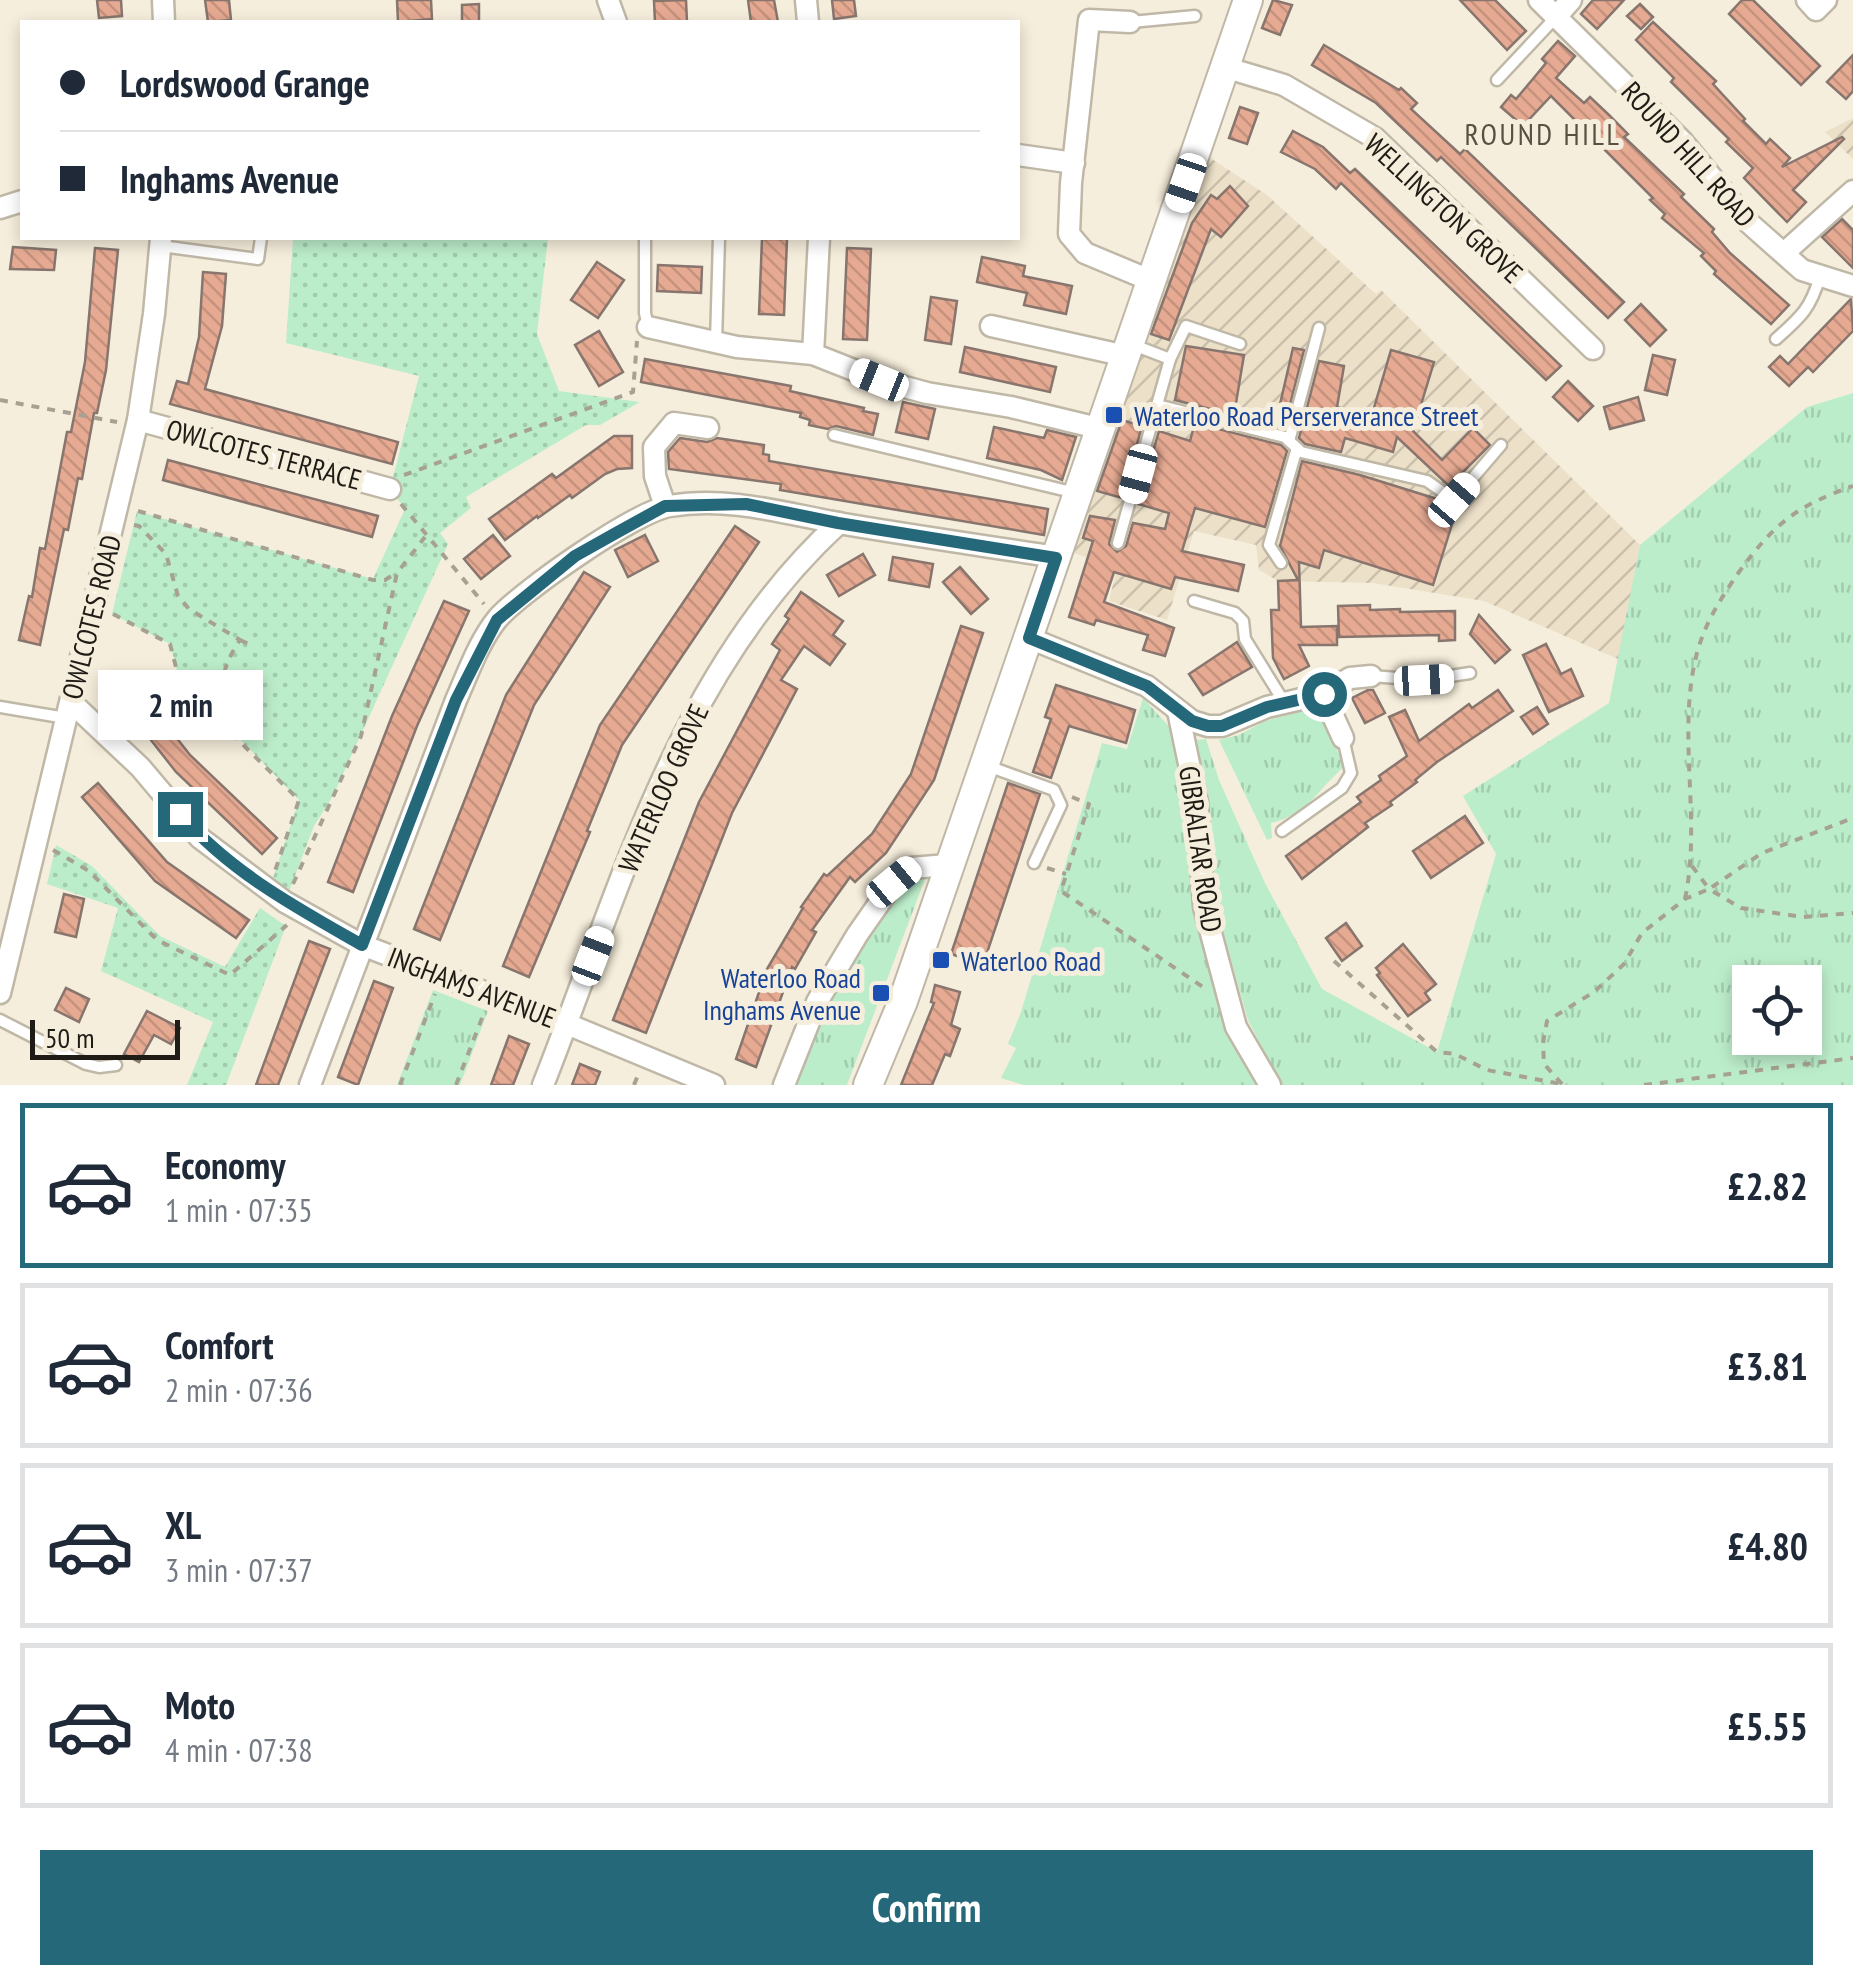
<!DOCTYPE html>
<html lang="en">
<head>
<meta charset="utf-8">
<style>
	body { margin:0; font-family:"PT Sans Narrow",sans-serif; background:#f2f2f3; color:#1f2937; height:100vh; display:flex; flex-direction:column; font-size:38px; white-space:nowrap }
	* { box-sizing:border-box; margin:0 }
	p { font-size:32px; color:#747a83 }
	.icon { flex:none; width:55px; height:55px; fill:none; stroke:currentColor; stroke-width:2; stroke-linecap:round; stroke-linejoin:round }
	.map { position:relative; height:1085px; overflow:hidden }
	.drawer { display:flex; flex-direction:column; background:#fff; flex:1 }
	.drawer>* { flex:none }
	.hud { position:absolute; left:20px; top:20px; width:1000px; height:220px; border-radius:0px; box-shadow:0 5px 15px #0003; display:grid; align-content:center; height:220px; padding:0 40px; background:#fff }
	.buttons { position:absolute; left:1732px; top:965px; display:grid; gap:20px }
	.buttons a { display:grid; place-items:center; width:90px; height:90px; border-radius:0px; background:#fff; box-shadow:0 5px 15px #0003; font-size:50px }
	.scale { position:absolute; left:30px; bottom:25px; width:150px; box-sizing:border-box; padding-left:10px; border:5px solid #1f1c16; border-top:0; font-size:28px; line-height:35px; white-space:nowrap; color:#1f1c16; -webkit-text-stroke:8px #f6eedc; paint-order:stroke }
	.end { position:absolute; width:45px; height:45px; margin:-22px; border:12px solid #25687a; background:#fff; box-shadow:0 0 0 5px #fff }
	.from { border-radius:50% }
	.bubble { position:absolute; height:70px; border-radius:0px; background:#fff; box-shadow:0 5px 15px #0003; font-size:32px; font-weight:600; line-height:70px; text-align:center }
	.car { position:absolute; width:30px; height:60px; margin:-30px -15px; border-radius:12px; box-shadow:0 0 8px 2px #0007; background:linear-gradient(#fff 24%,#345 0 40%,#fff 0 76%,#345 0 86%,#fff 0) }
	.hud b { display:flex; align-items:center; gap:35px; height:95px; font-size:38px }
	.hud b+b { border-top:2px solid #e0e1e3 }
	.hud i { width:25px; height:25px; background:#1f2937 }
	ul { padding:18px 0 0; list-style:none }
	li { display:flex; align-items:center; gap:30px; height:165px; margin:0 20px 15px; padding:0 20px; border:5px solid #e0e1e3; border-radius:0px }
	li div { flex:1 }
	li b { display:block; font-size:38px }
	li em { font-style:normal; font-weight:600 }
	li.current { border-color:#25687a }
	li>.icon { width:90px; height:90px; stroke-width:1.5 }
	.action { display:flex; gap:20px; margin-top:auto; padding:20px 40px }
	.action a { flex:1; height:115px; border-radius:0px; background:#25687a; color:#fff; font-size:40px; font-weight:600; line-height:115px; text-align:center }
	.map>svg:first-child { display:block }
	.industrial { fill:url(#industrial-furrows) }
	.grass { fill:url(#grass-tufts); fill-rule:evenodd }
	.park { fill:url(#park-dots) }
	.building { fill:url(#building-back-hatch); stroke:#87756e; stroke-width:2.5 }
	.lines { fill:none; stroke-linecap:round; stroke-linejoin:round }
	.lane-casing { stroke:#c0b8a7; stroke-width:15 }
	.street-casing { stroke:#c0b8a7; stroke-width:25 }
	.secondary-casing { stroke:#c0b8a7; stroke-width:32 }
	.path { stroke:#a7a193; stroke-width:4; stroke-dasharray:8 8; stroke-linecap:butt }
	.lane { stroke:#fff; stroke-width:10 }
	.street { stroke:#fff; stroke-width:20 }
	.secondary { stroke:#fff; stroke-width:28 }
	.route { stroke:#25687a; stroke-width:12 }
	.transit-dot { fill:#1a4fb4; stroke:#f6eedc; stroke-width:4 }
	.labels { text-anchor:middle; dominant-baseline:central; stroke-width:10; stroke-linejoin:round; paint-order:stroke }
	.street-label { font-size:28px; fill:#1f1c16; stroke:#f6eedc }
	.transit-label { font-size:28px; fill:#164399; stroke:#f6eedc; text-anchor:start }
	.neighbourhood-label { font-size:30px; letter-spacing:2.5px; fill:#585143; stroke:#f6eedc }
</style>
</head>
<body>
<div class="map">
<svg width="1853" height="1085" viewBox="0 0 1853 1085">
	<defs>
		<pattern id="industrial-furrows" width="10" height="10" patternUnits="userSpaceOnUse" patternTransform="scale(2.5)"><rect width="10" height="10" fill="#ece0c8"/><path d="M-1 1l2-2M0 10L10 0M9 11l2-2" fill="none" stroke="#cac0ab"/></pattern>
		<pattern id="grass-tufts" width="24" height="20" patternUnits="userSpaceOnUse" patternTransform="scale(2.5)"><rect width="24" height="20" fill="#bcedca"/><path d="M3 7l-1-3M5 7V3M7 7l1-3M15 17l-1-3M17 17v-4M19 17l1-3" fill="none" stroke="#a1cbad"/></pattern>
		<pattern id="park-dots" width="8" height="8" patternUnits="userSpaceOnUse" patternTransform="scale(2.5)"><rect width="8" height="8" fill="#bcedca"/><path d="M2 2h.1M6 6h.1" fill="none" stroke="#a1cbad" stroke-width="1.8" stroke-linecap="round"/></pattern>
		<pattern id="building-back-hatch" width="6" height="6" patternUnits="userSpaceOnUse" patternTransform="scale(2.5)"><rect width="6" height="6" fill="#e6aa93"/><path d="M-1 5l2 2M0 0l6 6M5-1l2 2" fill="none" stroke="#c5927e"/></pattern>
	</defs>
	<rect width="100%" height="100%" fill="#f6eedc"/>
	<!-- industrial -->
	<g class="industrial">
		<polygon points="1853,118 1853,159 1825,132"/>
		<polygon points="1198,150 1267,195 1376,294 1381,290 1640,545 1620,660 1484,601 1373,583 1278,581 1259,570 1256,545 1194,531 1167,620 1109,601 1117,568 1059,548"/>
	</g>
	<!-- grass -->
	<g class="grass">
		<path d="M1853,393v692h-572l-33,-65 -35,-124 -4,-94 -13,-62 10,-1 13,41 46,103 57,106 115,63 59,-198 -33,-58 146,-93 31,-158 167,-138zM1750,982h55v56h-55z"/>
		<polygon points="1143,698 1187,746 1204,907 1236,1027 1270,1085 1024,1085 1001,1078 1016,1048 1008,1044 1021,1012 1102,743 1127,749"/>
		<path d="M1308,710l15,12 22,44c-27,23 -36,48 -74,57l1,15 -5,2 -48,-100 20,-5 26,-14z"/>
		<polygon points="927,874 847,1085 795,1085 834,991 855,955 905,885"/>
		<polygon points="433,990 488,1011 460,1085 397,1085"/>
	</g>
	<!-- park -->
	<g class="park">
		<polygon points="293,238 548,238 537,334 559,391 640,402 600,425 586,425 466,497 471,508 440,533 448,544 333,796 314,826 285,902 269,890 299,800 178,675 170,644 112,614 137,511 373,579 405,509 390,489 419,376 286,343"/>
		<polygon points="56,845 92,866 160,936 225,967 260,908 286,926 226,1085 187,1085 213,1022 101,971 118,908 47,884"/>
	</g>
	<!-- building -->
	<g class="building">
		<polygon points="97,0 121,0 122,16 99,18"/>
		<polygon points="205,0 229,0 231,20 208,22"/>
		<polygon points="397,0 431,0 432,19 398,22"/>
		<polygon points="686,0 687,22 655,22 654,1"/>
		<polygon points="748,0 774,0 778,22 751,22"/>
		<polygon points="832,0 854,0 856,16 834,19"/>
		<polygon points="1273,0 1292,5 1280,35 1262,28"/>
		<polygon points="1460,0 1495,0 1526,31 1507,50"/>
		<polygon points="1593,0 1624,0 1597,29 1581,14"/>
		<polygon points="1742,0 1753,0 1820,66 1801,85 1729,14"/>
		<polygon points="479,4 479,22 462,22 462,5"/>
		<polygon points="1640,4 1653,17 1641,29 1627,16"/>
		<polygon points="1653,22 1716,81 1713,84 1745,119 1743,121 1766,144 1770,139 1790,158 1782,167 1842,137 1844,139 1793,190 1806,202 1787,222 1744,178 1753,168 1726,142 1729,139 1671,82 1674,78 1636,40"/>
		<polygon points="1558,41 1575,56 1556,78 1584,103 1590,97 1609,115 1628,134 1624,137 1684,194 1681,197 1714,229 1712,232 1730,253 1789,305 1771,324 1714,274 1716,271 1701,256 1704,253 1662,218 1665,214 1650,200 1653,198 1551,96 1523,126 1501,107 1511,95 1516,99 1532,80 1546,63 1542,59"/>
		<polygon points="1324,45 1399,90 1401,88 1417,103 1411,109 1460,154 1465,149 1624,302 1608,318 1441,157 1437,161 1376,103 1312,65"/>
		<polygon points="1853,55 1853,91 1846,99 1827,82"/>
		<polygon points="1240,107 1258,113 1247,144 1229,138"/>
		<polygon points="1293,131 1323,147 1350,173 1355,169 1561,366 1546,380 1341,183 1336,189 1315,169 1281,152"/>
		<polygon points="1230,186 1248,206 1221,237 1211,229 1169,340 1151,334 1192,223 1211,195 1217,199"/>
		<polygon points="1842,219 1853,230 1853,268 1822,237"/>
		<polygon points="762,239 787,239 784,315 759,314"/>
		<polygon points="13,247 56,250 54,270 10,269"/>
		<polygon points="95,248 118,250 106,370 97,413 94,413 82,479 78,478 68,530 64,529 40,645 19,640 29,596 32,597 40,548 45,549 67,432 71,432 85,362"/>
		<polygon points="847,248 871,249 867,340 843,339"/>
		<polygon points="982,257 1025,266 1023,276 1072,286 1066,314 1024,305 1027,293 977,282"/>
		<polygon points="597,262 624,280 598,318 571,300"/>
		<polygon points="658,265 702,267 701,293 657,291"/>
		<polygon points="203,272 226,274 222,326 205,389 398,442 392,464 170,404 177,381 188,384 199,337"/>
		<polygon points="931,297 957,301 951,344 925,340"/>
		<polygon points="1851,299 1853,331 1813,372 1808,367 1789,386 1769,367 1780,356 1788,364"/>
		<polygon points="1641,304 1666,330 1650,346 1625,320"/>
		<polygon points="599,331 623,372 599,386 575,345"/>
		<polygon points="1186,346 1244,355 1234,415 1175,400"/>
		<polygon points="965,347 1056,367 1050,392 960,372"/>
		<polygon points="1293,348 1304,350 1284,428 1275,426"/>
		<polygon points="1391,350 1434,362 1413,431 1442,460 1473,428 1490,445 1449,486 1397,437 1393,452 1345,438 1341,452 1305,444 1299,438 1319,361 1344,366 1337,407 1371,418"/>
		<polygon points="1653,355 1675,360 1667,395 1645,390"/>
		<polygon points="645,359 791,386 790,391 864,408 863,411 878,414 873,435 836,426 828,429 809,425 810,420 800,417 801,413 641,382"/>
		<polygon points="1568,381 1593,406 1578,421 1553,397"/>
		<polygon points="1638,397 1644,420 1610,429 1604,407"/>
		<polygon points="903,402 935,409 928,439 896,432"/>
		<polygon points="1122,420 1142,426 1122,498 1097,491"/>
		<polygon points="1195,423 1281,445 1287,451 1265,527 1195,508 1182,551 1244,565 1238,591 1175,577 1171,589 1114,572 1104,602 1174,628 1165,656 1143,650 1148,635 1096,620 1094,625 1069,617 1093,541 1083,538 1090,516 1115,520 1109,544 1117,552 1126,546 1133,523 1165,529 1169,513 1138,504 1159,431 1190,441"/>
		<polygon points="994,427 1044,438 1047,430 1076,437 1062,480 1041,470 987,458"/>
		<polygon points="614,436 632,436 632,468 617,469 605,474 572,498 570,495 538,518 537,516 505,540 489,519 552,474 556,478"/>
		<polygon points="680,438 707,442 717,438 764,445 763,454 769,455 769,461 1048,509 1044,535 780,490 781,484 669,469 668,452"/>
		<polygon points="168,460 378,516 372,537 163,480"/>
		<polygon points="1302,461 1360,475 1437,499 1442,502 1437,516 1453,521 1433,585 1324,550 1319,568 1299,562 1301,627 1337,626 1337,645 1299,645 1309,666 1284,679 1273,658 1271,610 1279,610 1278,581 1298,580 1280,546"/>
		<polygon points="735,526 759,542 622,745 587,831 590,832 529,977 503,966 600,725"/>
		<polygon points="493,535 510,556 481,579 464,559"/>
		<polygon points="645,535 658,561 628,577 615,550"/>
		<polygon points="863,554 875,575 839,596 827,575"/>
		<polygon points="893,557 933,564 929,587 889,580"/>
		<polygon points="960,567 988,599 971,614 943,582"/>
		<polygon points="584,572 610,587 534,705 440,940 414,929 506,695"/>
		<polygon points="801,592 843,621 833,635 845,644 830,665 804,646 781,680 797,689 732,813 646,1033 613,1020 699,802 780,650 772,644 789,619 785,616"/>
		<polygon points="444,601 469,611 417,726 353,892 328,882 392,716"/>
		<polygon points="1370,605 1370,610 1400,609 1400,612 1455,611 1455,640 1439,641 1439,635 1339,637 1338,606"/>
		<polygon points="1479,615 1510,650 1495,663 1470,634"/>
		<polygon points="961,626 983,633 934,780 886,853 855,882 850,877 812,930 816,932 795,969 792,967 756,1067 736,1059 767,969 803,908 801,907 824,874 827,876 872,834 911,774"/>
		<polygon points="1237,642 1252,667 1203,695 1189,674"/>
		<polygon points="1546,644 1561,674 1571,669 1583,696 1549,712 1523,655"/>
		<polygon points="128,676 190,755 277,838 262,854 176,772 111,689"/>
		<polygon points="1056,685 1135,710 1126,743 1069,726 1051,778 1033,772 1051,719 1045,717"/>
		<polygon points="1368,690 1373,690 1385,713 1365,723 1352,698"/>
		<polygon points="1498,690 1513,711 1437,762 1415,780 1417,782 1390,802 1392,805 1365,823 1368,827 1302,879 1286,856 1361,802 1357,797 1381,780 1379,776 1407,756 1389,717 1405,710 1419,741 1469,704 1472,708"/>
		<polygon points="1537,707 1548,724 1533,734 1521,717"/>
		<polygon points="98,783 167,862 249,920 236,938 155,881 82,797"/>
		<polygon points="1008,783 1040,794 983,965 951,954"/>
		<polygon points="1465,816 1483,843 1431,878 1413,851"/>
		<polygon points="64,894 84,899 76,937 55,932"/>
		<polygon points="1346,923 1362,946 1342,961 1326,938"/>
		<polygon points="309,941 330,949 278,1085 256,1085"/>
		<polygon points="1403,944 1436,984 1425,993 1430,1000 1408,1016 1377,975 1380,973 1376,968"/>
		<polygon points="374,981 393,988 358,1085 338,1077"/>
		<polygon points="935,985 960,992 951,1025 960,1029 950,1056 945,1054 932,1085 901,1085 934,1003 931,1002"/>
		<polygon points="66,988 89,999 79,1022 55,1010"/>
		<polygon points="147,1011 180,1028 171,1044 154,1035 139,1062 124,1054"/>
		<polygon points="509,1036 529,1044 513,1085 491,1085"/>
		<polygon points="580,1064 600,1072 595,1085 572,1085"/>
	</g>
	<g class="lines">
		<!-- lane casing -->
		<g class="lane-casing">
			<g id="lane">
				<polyline points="1131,22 1195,16"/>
				<polyline points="1497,80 1555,18"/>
				<polyline points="645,238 645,313 648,327"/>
				<polyline points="161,246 258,259 261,238"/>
				<path d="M1776,339c25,-22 35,-31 44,-63"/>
				<polyline points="716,342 719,238"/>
				<polyline points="1170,359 1186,326 1240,344"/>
				<polyline points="1157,405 1285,437 1301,452 1427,481 1454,500 1501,445"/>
				<polyline points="834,435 1076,493"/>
				<polyline points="1289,441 1319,328"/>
				<polyline points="1118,543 1170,359 1131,344"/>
				<polyline points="1281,563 1269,545 1297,448"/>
				<polyline points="1194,601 1235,613 1243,621 1245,639 1284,702"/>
				<polyline points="1371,676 1424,680 1470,673"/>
				<polyline points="0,707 66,718"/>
				<polyline points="985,765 1054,790 1061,805 1034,863"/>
				<polyline points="1282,831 1342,788 1351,773 1343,738"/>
				<polyline points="0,1020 86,1064 99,1067 116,1065"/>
			</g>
		</g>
		<!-- street casing -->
		<g class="street-casing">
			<g id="street">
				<polyline points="163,0 164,22"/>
				<polyline points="608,0 616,22"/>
				<polyline points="806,0 808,22"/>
				<polyline points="1539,0 1682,141 1749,223 1802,270 1853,286"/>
				<polyline points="1807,0 1816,10 1826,0"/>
				<polyline points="1555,18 1571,0"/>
				<polyline points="1130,22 1089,20 1071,183 1069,234 1085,253 1152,281"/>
				<polyline points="1224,67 1284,85 1375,138 1593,349"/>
				<polyline points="1018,155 1074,163"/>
				<polyline points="0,208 22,201"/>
				<polyline points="1784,253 1853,191"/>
				<polyline points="991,326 1126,356"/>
				<polyline points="648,327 737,347 813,354 879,380 927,393 1011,407 1102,429"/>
				<polyline points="813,354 819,238"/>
				<polyline points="138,420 390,489"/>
				<polyline points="665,506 655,476 654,447 674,423 708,428"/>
				<polyline points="1029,638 1147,686 1192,721 1208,726 1222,726 1267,707 1323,694 1350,678 1371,676"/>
				<polyline points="1323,694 1343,738"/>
				<polyline points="71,702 140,767 200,838 285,902 362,945 567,1024 714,1085"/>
				<polyline points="1178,711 1197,802 1204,907 1236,1027 1270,1085"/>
				<polyline points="0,993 138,420 154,314 161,238"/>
				<path d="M310,1085l146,-385c12,-27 23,-59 42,-82 24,-27 138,-107 172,-112 60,-10 116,8 174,18 71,12 141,22 212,33"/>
				<path d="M543,1085c78,-197 134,-414 296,-562"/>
				<polyline points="784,1085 817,1002 857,935 894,882 911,868 948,865"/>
			</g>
		</g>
		<!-- secondary casing -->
		<g class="secondary-casing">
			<polyline id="secondary" points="868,1085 903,1001 1248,0"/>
		</g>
		<!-- path -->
		<g class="path">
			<polyline points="0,400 117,422"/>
			<polyline points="404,475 633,392 637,341"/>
			<polyline points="401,504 484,604"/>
			<polyline points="138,511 373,580 385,580 396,573"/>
			<path d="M134,525l5,1 27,28 12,42 11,13 51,31c-23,34 -20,53 -11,91"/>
			<polyline points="113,614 170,644 178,675 229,731 299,800 275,871"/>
			<polyline points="240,640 251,645"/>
			<polyline points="1072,797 1089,804 1061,891 1206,989"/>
			<polyline points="53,850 89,871 157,940 230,975 287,925"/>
			<polyline points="1692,866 1709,889 1762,853 1853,818"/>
			<polyline points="1047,868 1066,874"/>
			<polyline points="293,884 361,736 397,573 425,537"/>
			<path d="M1685,899c17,-80 -9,-166 12,-246 8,-30 24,-55 42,-81 35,-48 57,-66 114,-86"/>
			<polyline points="1334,961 1437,1052 1455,1054 1487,1070 1567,1085"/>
			<polyline points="1562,1084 1544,1064 1543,1043 1547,1021 1594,992 1624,964 1642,933 1685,899 1709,889 1741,908 1803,917 1853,913"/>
			<polyline points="400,1085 435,994"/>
			<polyline points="456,1085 484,1013"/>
			<polyline points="634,1085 638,1075"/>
			<polyline points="1644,1085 1853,1058"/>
		</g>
		<!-- lane -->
		<use href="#lane" class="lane"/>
		<!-- street -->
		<use href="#street" class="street"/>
		<!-- secondary -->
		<use href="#secondary" class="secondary"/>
	</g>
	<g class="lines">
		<!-- route -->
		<path class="route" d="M180,814c50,58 117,94 182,131l94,-245 41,-80 78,-64 41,-23 49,-27 81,-2 92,19 218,35 -27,80 118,48 45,35 16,5h14l45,-19 57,-13"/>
	</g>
	<!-- markers -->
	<g class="transit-dot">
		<rect x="1104" y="405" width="20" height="20" rx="5"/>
		<rect x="931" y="950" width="20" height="20" rx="5"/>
		<rect x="871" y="983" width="20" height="20" rx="5"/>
	</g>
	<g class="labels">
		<!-- street labels -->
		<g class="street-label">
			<text transform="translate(1689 154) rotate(48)">ROUND HILL ROAD</text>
			<text transform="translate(1444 208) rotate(43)">WELLINGTON GROVE</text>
			<text transform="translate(264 454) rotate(15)">OWLCOTES TERRACE</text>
			<text transform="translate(91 617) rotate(-76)">OWLCOTES ROAD</text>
			<text transform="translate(663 788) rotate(-66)">WATERLOO GROVE</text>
			<text transform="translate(1201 849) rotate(82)">GIBRALTAR ROAD</text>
			<text transform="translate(472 987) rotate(21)">INGHAMS AVENUE</text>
		</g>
		<!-- transit labels -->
		<g class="transit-label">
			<text x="1134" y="415">Waterloo Road Perserverance Street</text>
			<text x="961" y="960">Waterloo Road</text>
			<text x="861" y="977" text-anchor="end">Waterloo Road<tspan x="861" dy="32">Inghams Avenue</tspan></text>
		</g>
		<!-- neighbourhood labels -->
		<g class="neighbourhood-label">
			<text x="1543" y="133">ROUND HILL</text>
		</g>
	</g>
</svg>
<div class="buttons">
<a><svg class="icon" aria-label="locate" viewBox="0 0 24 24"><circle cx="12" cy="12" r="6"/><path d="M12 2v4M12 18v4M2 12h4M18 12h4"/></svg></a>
</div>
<div class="scale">50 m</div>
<i class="end from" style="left:1324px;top:694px"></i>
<i class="end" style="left:180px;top:814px"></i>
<div class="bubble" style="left:98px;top:670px;width:165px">2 min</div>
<i class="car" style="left:1186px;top:183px;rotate:199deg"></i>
<i class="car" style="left:879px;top:380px;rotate:292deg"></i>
<i class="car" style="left:1138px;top:474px;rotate:195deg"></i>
<i class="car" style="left:1454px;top:500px;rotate:41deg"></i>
<i class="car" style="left:1424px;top:680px;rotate:87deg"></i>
<i class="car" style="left:894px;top:882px;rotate:50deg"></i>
<i class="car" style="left:593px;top:956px;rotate:21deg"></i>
<div class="hud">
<b><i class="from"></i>Lordswood Grange</b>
<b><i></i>Inghams Avenue</b>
</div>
</div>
<section class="drawer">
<ul>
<li class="current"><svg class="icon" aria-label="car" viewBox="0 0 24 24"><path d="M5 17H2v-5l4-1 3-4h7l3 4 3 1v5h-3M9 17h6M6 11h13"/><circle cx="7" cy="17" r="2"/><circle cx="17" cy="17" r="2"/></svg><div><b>Economy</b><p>1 min · 07:35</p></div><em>£2.82</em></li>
<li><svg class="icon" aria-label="car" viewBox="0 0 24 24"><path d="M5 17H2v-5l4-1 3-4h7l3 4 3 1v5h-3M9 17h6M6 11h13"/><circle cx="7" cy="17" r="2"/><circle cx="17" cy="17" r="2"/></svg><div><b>Comfort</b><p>2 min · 07:36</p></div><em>£3.81</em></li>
<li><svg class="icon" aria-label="car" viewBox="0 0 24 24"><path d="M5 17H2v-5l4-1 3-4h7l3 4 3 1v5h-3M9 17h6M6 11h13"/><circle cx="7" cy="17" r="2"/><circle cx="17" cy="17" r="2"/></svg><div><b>XL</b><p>3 min · 07:37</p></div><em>£4.80</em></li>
<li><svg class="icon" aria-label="car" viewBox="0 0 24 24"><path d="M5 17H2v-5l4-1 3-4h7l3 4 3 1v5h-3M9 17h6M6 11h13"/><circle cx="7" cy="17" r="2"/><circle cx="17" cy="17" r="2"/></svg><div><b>Moto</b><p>4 min · 07:38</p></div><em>£5.55</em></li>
</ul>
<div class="action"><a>Confirm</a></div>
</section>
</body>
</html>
